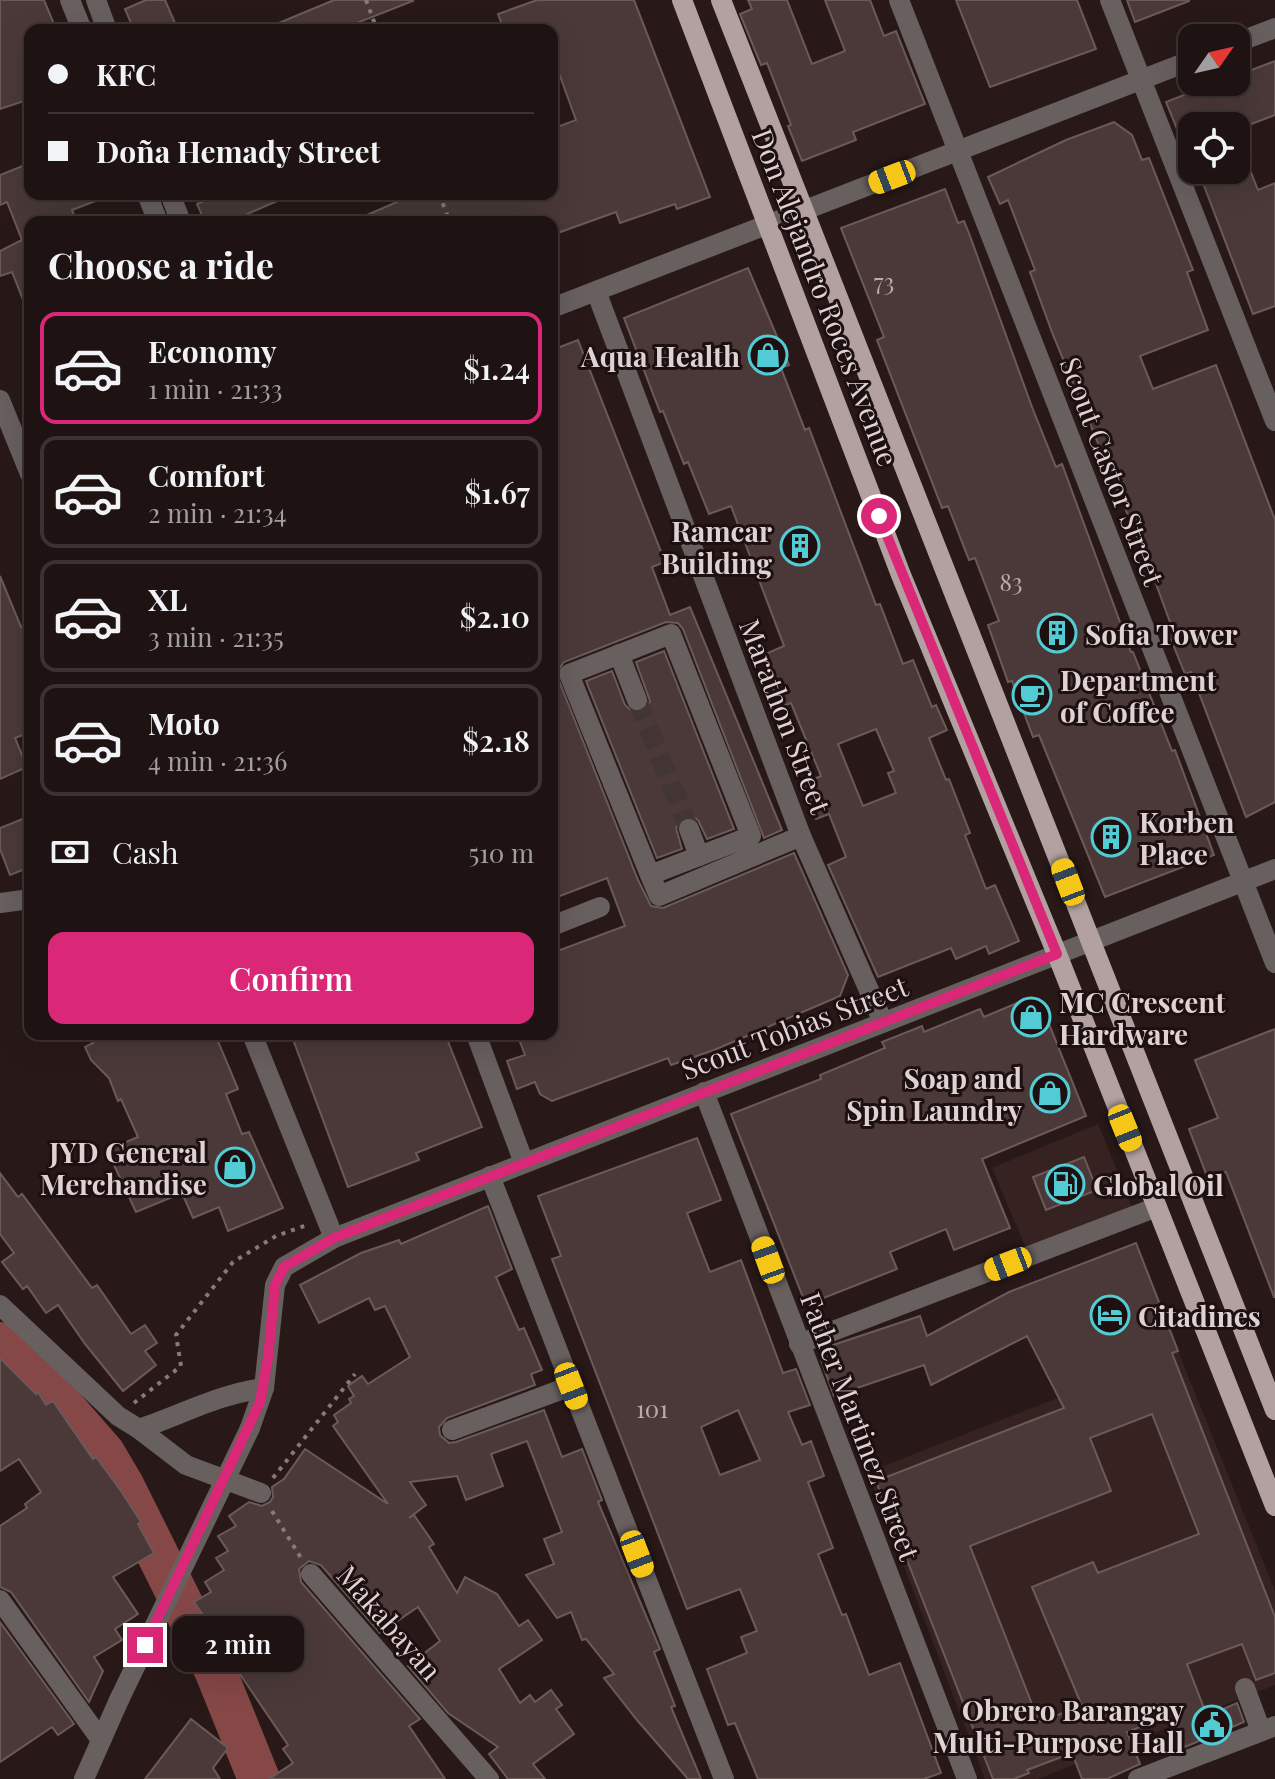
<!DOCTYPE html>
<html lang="en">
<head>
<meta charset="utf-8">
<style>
	body { margin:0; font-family:"Playfair Display",serif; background:#261c1b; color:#f1f3f6; height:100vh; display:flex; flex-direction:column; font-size:30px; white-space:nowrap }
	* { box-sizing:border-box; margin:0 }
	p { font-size:26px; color:#a19e9f }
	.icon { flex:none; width:44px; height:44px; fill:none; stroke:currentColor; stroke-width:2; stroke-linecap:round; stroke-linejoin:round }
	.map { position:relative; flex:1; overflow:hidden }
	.panel { position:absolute; left:24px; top:216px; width:534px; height:824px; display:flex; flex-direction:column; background:#1e1312; border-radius:16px; box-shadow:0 8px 32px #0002,0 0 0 2px #3c3232 }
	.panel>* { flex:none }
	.banner { position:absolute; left:24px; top:24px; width:534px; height:176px; border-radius:16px; box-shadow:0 8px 32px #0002,0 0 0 2px #3c3232; display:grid; align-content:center; height:176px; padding:0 24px; background:#1e1312 }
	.needle { width:52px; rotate:56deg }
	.controls { position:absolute; left:1178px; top:24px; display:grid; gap:16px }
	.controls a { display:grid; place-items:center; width:72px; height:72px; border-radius:16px; background:#1e1312; box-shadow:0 8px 32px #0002,0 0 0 2px #3c3232; font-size:40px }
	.end { position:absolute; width:36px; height:36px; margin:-18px; border:10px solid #db2777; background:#fff; box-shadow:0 0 0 4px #fff }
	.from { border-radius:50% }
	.bubble { position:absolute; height:56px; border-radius:16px; background:#1e1312; box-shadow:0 8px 32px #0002,0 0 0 2px #3c3232; font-size:26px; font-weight:600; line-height:56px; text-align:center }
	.car { position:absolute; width:24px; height:48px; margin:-24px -12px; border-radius:10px; box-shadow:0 0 6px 2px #0007; background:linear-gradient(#f5c518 24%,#345 0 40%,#f5c518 0 76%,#345 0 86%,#f5c518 0) }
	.banner b { display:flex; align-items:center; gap:28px; height:76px; font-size:30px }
	.banner b+b { border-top:2px solid #3c3232 }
	.banner i { width:20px; height:20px; background:#f1f3f6 }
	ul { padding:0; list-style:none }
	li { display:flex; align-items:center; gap:24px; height:112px; margin:0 16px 12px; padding:0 8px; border:4px solid #3c3232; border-radius:16px }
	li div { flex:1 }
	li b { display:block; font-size:30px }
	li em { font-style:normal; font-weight:600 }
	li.current { border-color:#db2777 }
	li>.icon { width:72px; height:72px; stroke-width:1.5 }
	h2 { padding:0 24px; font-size:36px; line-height:96px }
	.pay { display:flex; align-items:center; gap:20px; height:88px; padding:0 24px; font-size:30px }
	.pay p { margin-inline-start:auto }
	.button { display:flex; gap:16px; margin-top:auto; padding:16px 24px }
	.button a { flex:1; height:92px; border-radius:16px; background:#db2777; color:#fff; font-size:32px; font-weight:600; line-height:92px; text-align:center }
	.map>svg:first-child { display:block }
	.built { fill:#372222 }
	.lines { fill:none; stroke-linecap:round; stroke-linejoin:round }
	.river { stroke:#864747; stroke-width:42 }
	.building { fill:#4a3938; stroke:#6c5a59; stroke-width:2; fill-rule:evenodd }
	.minor-tunnel { stroke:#433534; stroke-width:20; stroke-dasharray:20 10; stroke-linecap:butt }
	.path { stroke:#877a79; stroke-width:4; stroke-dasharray:4 6; stroke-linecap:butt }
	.minor { stroke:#685f5f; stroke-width:20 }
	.major { stroke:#b3a1a1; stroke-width:20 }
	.minor-bridge { stroke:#685f5f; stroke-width:20 }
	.route { stroke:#db2777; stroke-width:10 }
	.labels { text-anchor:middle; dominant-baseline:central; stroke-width:6; stroke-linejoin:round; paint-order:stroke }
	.number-label { font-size:24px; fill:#b9acac }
	.street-label { font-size:28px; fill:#ded2d2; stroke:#1e1010 }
	.poi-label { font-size:28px; font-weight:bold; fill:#ded2d2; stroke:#1e1010; text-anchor:start }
</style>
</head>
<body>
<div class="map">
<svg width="1275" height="1779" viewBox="0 0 1275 1779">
	<rect width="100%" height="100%" fill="#281918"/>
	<!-- built -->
	<g class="built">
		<polygon points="1098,1124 1133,1209 1028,1253 992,1168"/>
		<polygon points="1178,1351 1275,1591 1275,1685 1038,1779 985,1779 868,1472"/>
	</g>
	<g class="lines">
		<!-- river -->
		<polyline class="river" points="0,1343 36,1375 104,1453 124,1487 215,1670 259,1779"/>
	</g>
	<!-- building -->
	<g class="building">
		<polygon points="0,0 44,0 54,24 50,26 52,30 30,30 30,99 0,109"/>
		<polygon points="146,0 165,0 178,30 134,30 125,9"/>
		<polygon points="334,0 412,0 413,1 339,30 262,30"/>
		<polygon points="537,0 634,0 710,197 677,209 675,204 620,223 616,212 552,235 552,222 351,222 415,194 552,194 552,129 576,120 552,54 552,30 504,30 498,14"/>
		<polygon points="748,0 787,0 812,64 845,51 825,0 870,0 884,36 896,31 925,104 853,132 856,140 802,161 788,126 791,125 767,63 761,65 740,14 752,9"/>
		<polygon points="956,0 1077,0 1096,49 990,87"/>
		<polygon points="1127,0 1189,0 1189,1 1135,22"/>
		<polygon points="1275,61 1275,115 1246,126 1192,126 1191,163 1166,102 1217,82 1236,82 1236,76"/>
		<polygon points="1114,122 1132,135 1142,160 1149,158 1193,270 1187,272 1208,330 1140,356 1153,389 1216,365 1275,520 1275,802 1246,817 1191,672 1185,674 1166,627 1171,625 1152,573 1053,335 1030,272 1035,270 1015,218 1008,200 1000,204 988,177 1066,140"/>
		<polygon points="30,163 30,194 111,195 72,210 77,222 30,222 29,315 12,272 0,276 0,251 22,240 7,202 0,205 0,175"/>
		<polygon points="1198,170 1250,170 1258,190 1275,183 1275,306 1253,314"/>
		<polygon points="945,189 958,223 964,221 970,236 1032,407 1056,467 1062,464 1131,652 1133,652 1172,751 1175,750 1214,855 1105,897 1039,735 1033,737 1012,681 1008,682 988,625 999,621 975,558 969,560 948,506 942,508 877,340 884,337 841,228"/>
		<polygon points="219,194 293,194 229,222 205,222 197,204"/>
		<path d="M748,268l41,97 -8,3 24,62 4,-2 67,177 4,-1 23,60 10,-4 19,47 4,-2 11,25 -18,8 17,42 3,-1 21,54 -5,2 21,54 9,-4 24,56 -30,13 -3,-8 -30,13 -5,-11 -73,29 -50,-112 18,-8 -17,-43 -13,5 -14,-35 19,-8 -30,-73 -11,4 -19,-51 23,-10 -53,-140 -22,8 -21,-52 -4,2 -21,-53 -3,1 -36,-94zM876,729l18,42 -6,2 8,20 -33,13 -25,-62z"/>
		<polygon points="578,340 665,562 652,567 670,615 690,607 782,830 764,838 683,629 678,623 666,622 564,662 556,673 638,880 651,906 663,908 794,853 848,975 840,996 714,1050 671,1065 668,1058 552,1101 540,1094 535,1082 517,1089 507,1061 525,1055 517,1034 552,1034 552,953 625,926 607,878 552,899 552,350"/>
		<polygon points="0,576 21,627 30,623 30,732 15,738 27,767 0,779"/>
		<polygon points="664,651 734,829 707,839 698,820 692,816 684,817 676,828 682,849 657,858 586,681 612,671 625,705 634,713 641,712 647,709 650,701 636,662"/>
		<polygon points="30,816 30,867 10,875 0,849 0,828"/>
		<polygon points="1024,1000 1043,1009 1086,1116 982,1159 1010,1228 954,1250 946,1229 890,1252 897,1269 806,1305 731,1114 821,1079 820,1075 885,1048 882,1042 922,1026 924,1032 980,1009 984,1017"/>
		<polygon points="1275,1029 1275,1297 1274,1297 1226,1172 1208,1179 1189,1129 1218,1118 1195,1060"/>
		<polygon points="89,1034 215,1034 238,1089 226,1094 242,1134 249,1132 283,1208 228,1231 219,1207 193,1218 182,1193 136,1212 107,1150 138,1137 121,1099 118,1101 109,1078 91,1060 85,1047 93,1043"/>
		<polygon points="291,1034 445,1034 482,1127 416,1153 419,1160 348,1187"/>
		<path d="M697,1138l24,62 -34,13 23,59 31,-12 42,113 13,-4 14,36 -22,7 14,33 9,-4 13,35 -16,6 25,66 -15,6 24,61 4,-1 23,61 31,-12 41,110 -17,6h-166l-23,-56 -7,2 -21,-56 40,-16 -6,-16 16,-6 -17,-42 -53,20 -135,-350 9,-3 -23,-60zM738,1410l22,50 -40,15 -19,-48z"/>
		<polygon points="1084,1157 1097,1190 1046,1210 1033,1177"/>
		<polygon points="0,1173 18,1197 22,1194 92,1288 97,1285 131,1334 145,1325 157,1343 145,1351 156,1365 123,1391 85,1344 58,1305 46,1313 27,1286 23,1289 2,1262 14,1253 0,1234"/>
		<polygon points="488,1206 512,1269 496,1277 519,1330 524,1328 542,1370 531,1374 535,1385 447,1418 439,1427 440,1435 449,1443 456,1442 544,1410 562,1457 582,1449 602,1500 598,1502 660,1649 654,1652 675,1706 671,1707 701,1779 688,1779 637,1720 604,1678 614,1674 586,1639 582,1640 571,1612 557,1618 526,1575 554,1564 544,1539 562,1532 527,1441 491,1454 503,1486 466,1500 457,1476 410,1482 426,1505 409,1518 414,1515 434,1544 429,1547 457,1593 465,1577 497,1594 519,1626 528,1620 542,1640 499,1669 520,1703 530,1695 535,1702 551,1690 562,1705 556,1709 574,1734 533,1764 545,1779 508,1779 489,1754 498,1747 448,1713 408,1666 440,1641 418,1607 380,1633 321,1565 309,1561 299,1569 301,1582 420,1719 409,1726 445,1779 269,1779 293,1763 283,1749 288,1745 231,1661 242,1653 218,1616 208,1622 194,1602 211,1592 205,1582 224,1570 216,1558 228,1551 218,1536 236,1526 229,1516 249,1502 262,1506 270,1502 273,1497 272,1487 284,1479 305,1449 388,1504 333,1426 338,1422 334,1415 351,1403 349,1399 354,1396 348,1386 362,1376 368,1384 410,1357 385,1306 375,1310 369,1298 319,1323 300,1285 361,1253 399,1240 401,1244"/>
		<path d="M1136,1243l42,108 -6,2 103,264v56l-19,7 -14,-36 -55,20 20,52 30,-13 7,19 -59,25 -14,-32 -44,17 13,32 -33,15h-25l-10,-26 -45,17 2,3 -15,6h-21l-117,-298 188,-73 -37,-72 -96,49 -7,-20 -90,31 -13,-36 8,-3 -2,-10 93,-31 7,20 82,-44zM1152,1414l47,120 -101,39 -5,-11 -61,25 50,119 -43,16 -69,-176 141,-55 -21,-53z"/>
		<polygon points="0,1358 36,1394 38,1392 46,1405 53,1401 93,1459 96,1457 121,1491 141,1522 138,1524 154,1553 113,1577 138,1614 115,1629 122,1640 94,1657 103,1671 89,1702 11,1592 0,1587 0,1526 27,1508 25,1504 41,1492 19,1459 0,1471"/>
		<polygon points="0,1622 74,1724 58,1735 52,1727 0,1762"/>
		<polygon points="191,1719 228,1748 213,1768 220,1779 145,1779"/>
	</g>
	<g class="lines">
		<!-- minor-tunnel -->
		<polyline class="minor-tunnel" points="637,700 689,829"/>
		<!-- path -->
		<g class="path">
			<polyline points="366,0 377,30"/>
			<polyline points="439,194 450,222"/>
			<polyline points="134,1403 181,1366 176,1335 233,1262 276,1236 307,1225"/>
			<polyline points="273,1478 355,1374"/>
			<polyline points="272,1511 301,1558"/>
		</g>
		<!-- minor -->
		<g class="minor">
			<polyline points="70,0 82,30"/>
			<polyline points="96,0 107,30"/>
			<polyline points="899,0 1275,963"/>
			<polyline points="1110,0 1275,421"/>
			<polyline points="1236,43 1275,28"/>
			<polyline points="147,194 158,222"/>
			<polyline points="170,194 181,222"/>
			<polyline points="596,291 801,836 883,1022"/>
			<polyline points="552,308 1192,60"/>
			<polyline points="0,400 30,474"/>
			<polyline points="619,654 637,700"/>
			<polyline points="689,829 699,856"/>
			<polyline points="650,875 751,836 671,634 569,674 650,875 659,896 801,836"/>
			<polyline points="0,903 30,899"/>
			<polyline points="552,926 600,907"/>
			<polyline points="252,1034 334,1238"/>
			<polyline points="476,1034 524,1163"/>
			<polyline points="704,1092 967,1779"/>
			<polyline points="490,1176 724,1779"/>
			<polyline points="0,1305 118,1416 139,1429 186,1465 261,1493"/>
			<polyline points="799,1344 1157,1207"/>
			<polyline points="250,1428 264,1388 275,1285 284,1267 334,1238 1275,869"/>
			<path d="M139,1429c42,-14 80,-35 125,-41"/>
			<polyline points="452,1430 571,1386"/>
			<polyline points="311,1574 489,1779"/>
			<polyline points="0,1600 101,1740"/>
			<polyline points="1245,1688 1261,1731"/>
			<polyline points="84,1779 119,1700"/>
			<polyline points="1138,1779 1275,1726"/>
		</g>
		<!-- major -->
		<g class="major">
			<polyline points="682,0 901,575 1057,954 1275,1506"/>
			<polyline points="721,0 1275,1410"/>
		</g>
		<!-- minor-bridge -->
		<polyline class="minor-bridge" points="119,1700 250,1428"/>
	</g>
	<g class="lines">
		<!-- route -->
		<polyline class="route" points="145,1645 260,1402 268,1358 275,1285 284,1267 334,1238 1057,954 879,516"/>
	</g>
	<!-- icons -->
	<defs>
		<g id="shop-ring" transform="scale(2)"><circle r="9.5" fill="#1e1010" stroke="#51ccd4" stroke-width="1.5"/><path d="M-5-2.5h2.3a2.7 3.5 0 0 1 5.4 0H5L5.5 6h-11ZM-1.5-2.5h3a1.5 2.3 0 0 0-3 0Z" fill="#51ccd4"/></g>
		<g id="building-ring" transform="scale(2)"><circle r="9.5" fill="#1e1010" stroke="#51ccd4" stroke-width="1.5"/><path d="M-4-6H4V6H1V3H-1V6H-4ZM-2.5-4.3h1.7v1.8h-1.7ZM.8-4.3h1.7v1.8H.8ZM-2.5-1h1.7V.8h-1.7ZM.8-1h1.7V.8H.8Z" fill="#51ccd4"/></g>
		<g id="cafe-ring" transform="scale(2)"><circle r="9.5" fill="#1e1010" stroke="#51ccd4" stroke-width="1.5"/><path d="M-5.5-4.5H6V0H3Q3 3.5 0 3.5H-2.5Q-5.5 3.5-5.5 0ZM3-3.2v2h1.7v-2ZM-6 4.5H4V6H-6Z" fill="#51ccd4"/></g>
		<g id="fuel-ring" transform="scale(2)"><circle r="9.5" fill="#1e1010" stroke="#51ccd4" stroke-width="1.5"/><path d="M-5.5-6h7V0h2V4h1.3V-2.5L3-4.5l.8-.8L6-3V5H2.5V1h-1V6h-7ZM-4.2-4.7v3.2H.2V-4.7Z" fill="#51ccd4"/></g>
		<g id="hotel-ring" transform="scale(2)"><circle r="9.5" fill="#1e1010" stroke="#51ccd4" stroke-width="1.5"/><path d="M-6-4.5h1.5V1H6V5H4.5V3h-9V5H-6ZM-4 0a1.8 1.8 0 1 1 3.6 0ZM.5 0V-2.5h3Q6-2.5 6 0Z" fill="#51ccd4"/></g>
		<g id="civic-ring" transform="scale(2)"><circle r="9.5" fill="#1e1010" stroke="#51ccd4" stroke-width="1.5"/><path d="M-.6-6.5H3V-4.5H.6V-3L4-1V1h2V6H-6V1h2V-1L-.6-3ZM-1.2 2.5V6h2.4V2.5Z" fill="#51ccd4"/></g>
	</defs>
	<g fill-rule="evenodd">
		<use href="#shop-ring" x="768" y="355"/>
		<use href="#building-ring" x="800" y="546"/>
		<use href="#building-ring" x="1057" y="633"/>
		<use href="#cafe-ring" x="1032" y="695"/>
		<use href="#building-ring" x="1111" y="837"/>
		<use href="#shop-ring" x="1031" y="1017"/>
		<use href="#shop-ring" x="1050" y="1093"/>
		<use href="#shop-ring" x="235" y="1167"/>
		<use href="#fuel-ring" x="1065" y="1184"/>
		<use href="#hotel-ring" x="1110" y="1315"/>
		<use href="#civic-ring" x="1212" y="1725"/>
	</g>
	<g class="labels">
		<!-- number labels -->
		<g class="number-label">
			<text x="884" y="281">73</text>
			<text x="1011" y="581">83</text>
			<text x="652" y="1408">101</text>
		</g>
		<!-- street labels -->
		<g class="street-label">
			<text transform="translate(826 297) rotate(69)">Don Alejandro Roces Avenue</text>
			<text transform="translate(1113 471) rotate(69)">Scout Castor Street</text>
			<text transform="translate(786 716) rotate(69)">Marathon Street</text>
			<text transform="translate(794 1027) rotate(-21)">Scout Tobias Street</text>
			<text transform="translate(861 1426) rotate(69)">Father Martinez Street</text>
			<text transform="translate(390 1622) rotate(49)">Makabayan</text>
		</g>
		<!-- poi labels -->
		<g class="poi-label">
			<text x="740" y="355" text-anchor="end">Aqua Health</text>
			<text x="772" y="530" text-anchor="end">Ramcar<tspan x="772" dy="32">Building</tspan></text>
			<text x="1085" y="633">Sofia Tower</text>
			<text x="1060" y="679">Department<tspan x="1060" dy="32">of Coffee</tspan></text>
			<text x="1139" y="821">Korben<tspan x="1139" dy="32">Place</tspan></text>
			<text x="1059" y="1001">MC Crescent<tspan x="1059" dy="32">Hardware</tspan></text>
			<text x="1022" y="1077" text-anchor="end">Soap and<tspan x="1022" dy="32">Spin Laundry</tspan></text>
			<text x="207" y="1151" text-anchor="end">JYD General<tspan x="207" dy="32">Merchandise</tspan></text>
			<text x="1093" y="1184">Global Oil</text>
			<text x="1138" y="1315">Citadines</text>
			<text x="1184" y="1709" text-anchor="end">Obrero Barangay<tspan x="1184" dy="32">Multi-Purpose Hall</tspan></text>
		</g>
	</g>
</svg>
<div class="controls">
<a><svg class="needle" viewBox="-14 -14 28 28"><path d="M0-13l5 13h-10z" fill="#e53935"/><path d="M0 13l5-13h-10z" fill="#a19e9f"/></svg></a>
<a><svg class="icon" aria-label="locate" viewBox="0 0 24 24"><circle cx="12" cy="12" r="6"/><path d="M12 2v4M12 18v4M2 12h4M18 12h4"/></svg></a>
</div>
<i class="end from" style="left:879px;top:516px"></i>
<i class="end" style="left:145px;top:1645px"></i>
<div class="bubble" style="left:172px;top:1616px;width:132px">2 min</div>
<i class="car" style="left:892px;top:177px;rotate:249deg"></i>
<i class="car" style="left:1068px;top:882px;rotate:339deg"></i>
<i class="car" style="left:1125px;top:1128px;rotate:158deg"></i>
<i class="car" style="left:768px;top:1260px;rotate:340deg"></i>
<i class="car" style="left:1008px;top:1264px;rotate:249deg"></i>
<i class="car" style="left:571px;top:1386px;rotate:159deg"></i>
<i class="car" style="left:637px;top:1554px;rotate:159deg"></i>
<div class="banner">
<b><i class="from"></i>KFC</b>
<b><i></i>Doña Hemady Street</b>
</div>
<section class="panel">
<h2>Choose a ride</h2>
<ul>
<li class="current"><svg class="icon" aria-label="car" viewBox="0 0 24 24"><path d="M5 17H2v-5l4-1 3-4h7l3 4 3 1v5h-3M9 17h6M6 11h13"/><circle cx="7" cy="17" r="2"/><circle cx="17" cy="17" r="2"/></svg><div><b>Economy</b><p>1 min · 21:33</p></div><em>$1.24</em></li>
<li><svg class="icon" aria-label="car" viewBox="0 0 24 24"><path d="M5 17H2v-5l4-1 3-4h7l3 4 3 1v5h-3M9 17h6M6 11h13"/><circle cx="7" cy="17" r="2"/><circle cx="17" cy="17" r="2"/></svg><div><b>Comfort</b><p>2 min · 21:34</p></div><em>$1.67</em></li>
<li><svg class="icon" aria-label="car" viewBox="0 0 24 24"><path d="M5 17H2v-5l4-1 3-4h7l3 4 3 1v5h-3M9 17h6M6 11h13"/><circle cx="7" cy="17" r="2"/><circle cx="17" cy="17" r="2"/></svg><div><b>XL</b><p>3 min · 21:35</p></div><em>$2.10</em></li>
<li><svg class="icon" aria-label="car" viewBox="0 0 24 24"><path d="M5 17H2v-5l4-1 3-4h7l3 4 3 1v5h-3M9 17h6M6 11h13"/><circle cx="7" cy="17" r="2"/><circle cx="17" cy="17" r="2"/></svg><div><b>Moto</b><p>4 min · 21:36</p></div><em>$2.18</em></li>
</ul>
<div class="pay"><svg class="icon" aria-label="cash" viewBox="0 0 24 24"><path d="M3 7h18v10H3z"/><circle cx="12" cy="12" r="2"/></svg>Cash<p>510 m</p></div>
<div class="button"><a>Confirm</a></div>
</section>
</div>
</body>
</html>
